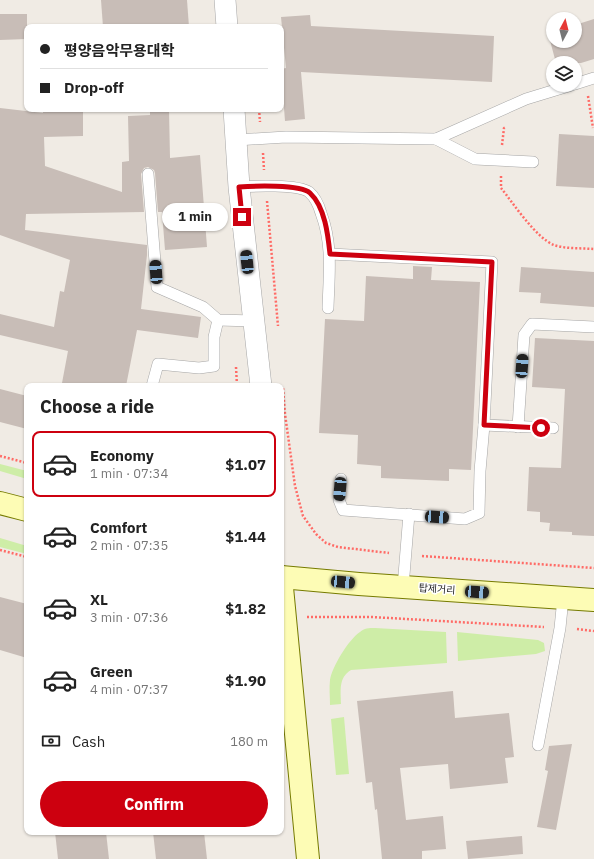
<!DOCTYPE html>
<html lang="en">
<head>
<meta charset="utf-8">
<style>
	body { margin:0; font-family:"IBM Plex Sans","Noto Sans KR",sans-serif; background:#f6f6f6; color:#222; height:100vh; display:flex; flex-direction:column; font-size:15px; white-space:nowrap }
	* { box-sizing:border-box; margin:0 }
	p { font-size:13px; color:#767676 }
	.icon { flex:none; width:22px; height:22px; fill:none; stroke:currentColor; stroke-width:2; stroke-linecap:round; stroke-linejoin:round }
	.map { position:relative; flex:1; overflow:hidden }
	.details { position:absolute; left:24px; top:383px; width:260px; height:452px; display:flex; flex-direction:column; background:#fff; border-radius:8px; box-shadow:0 1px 3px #0004 }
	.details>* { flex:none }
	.top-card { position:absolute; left:24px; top:24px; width:260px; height:88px; border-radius:8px; box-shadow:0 1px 3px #0004; display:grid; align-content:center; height:88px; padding:0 16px; background:#fff }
	.needle { width:26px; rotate:7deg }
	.tools { position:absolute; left:546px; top:12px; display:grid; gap:8px }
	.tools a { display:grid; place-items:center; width:36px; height:36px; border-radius:50%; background:#fff; box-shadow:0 1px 3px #0004; font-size:20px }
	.end { position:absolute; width:18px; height:18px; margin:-9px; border:5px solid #cd000f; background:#fff; box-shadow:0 0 0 2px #fff }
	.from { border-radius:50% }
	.bubble { position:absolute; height:28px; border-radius:14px; background:#fff; box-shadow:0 1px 3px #0004; font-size:13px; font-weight:700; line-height:28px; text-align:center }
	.car { position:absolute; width:12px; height:24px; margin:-12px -6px; border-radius:5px; box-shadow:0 0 3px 1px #0007; background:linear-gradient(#222 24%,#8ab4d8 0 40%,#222 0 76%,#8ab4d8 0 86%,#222 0) }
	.top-card b { display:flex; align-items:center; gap:14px; height:38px; font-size:15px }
	.top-card b+b { border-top:1px solid #e0e0e0 }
	.top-card i { width:10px; height:10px; background:#222 }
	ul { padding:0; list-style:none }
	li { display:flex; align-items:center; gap:12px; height:66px; margin:0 8px 6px; padding:0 8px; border:2px solid transparent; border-radius:8px }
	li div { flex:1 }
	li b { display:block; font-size:15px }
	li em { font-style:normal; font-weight:700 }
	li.active { border-color:#cd000f }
	li>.icon { width:36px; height:36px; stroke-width:1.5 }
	h2 { padding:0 16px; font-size:18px; line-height:48px }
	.pay { display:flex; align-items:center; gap:10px; height:44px; padding:0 16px; font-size:15px }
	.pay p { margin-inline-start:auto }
	.cta { display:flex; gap:8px; margin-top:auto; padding:8px 16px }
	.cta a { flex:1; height:46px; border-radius:24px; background:#cd000f; color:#fff; font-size:16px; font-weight:700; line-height:46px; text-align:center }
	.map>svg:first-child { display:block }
	.grass { fill:#ceeda7 }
	.building { fill:#c8bdb7 }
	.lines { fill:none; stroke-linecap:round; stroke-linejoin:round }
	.lane-casing { stroke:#a5a5a5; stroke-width:12 }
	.street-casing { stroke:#a5a5a5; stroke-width:22 }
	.secondary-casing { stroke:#767b00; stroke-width:24 }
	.path { stroke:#ff6b66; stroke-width:2.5; stroke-dasharray:2 2; stroke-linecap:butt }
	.lane { stroke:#fff; stroke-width:11 }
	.street { stroke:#fff; stroke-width:21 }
	.secondary { stroke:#fdfcb5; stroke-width:22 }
	.route { stroke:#cd000f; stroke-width:5 }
	.labels { text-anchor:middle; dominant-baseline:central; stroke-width:3; stroke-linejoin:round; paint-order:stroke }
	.street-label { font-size:10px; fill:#1e1e1e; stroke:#fff }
</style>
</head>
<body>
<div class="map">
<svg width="594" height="859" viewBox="0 0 594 859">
	<rect width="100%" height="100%" fill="#f0ebe4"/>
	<!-- grass -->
	<g class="grass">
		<polygon points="0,464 27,471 27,479 0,471"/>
		<polygon points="0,538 27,546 27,554 0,547"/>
		<path d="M375,628l71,4 1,31 -96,7c-13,8 -10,21 -10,34l-11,1c0,-8 -1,-17 0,-25 2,-13 19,-41 30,-48 4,-4 9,-4 15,-4z"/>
		<polygon points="457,632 538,640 544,643 545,651 536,654 458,661"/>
		<polygon points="344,717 349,774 336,775 331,719"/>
	</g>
	<!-- building -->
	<g class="building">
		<polygon points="101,0 187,0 189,27 103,27"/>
		<polygon points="0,14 27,14 27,39 0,40"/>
		<polygon points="310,15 311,26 494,36 492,82 301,72 305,119 285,121 281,69 286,68 281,17"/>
		<polygon points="594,19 594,59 581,63 556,63 548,33 553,31 553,41 575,41 575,25"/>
		<polygon points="0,108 43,113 43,109 83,109 83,136 44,137 45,166 122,192 122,162 129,161 128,116 150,115 150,109 169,109 170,158 200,155 207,247 165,250 162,212 158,212 155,173 154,170 148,167 144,168 141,174 144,212 26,214 25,230 147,245 147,255 141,309 201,317 198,338 137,330 126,386 81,386 62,383 68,351 0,335 0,314 54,327 60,291 64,292 70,260 0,235"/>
		<polygon points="559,134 594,136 594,188 556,186"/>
		<polygon points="413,266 432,267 431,280 480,282 471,470 449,469 449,481 381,478 381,466 357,464 358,435 319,433 325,319 364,321 366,276 413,279"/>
		<polygon points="521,267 594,272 594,307 540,303 541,293 519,292"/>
		<polygon points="535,338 594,341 594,536 572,535 572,532 549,531 550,523 540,522 540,512 527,511 529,467 561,468 565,389 532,387"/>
		<polygon points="0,389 27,396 27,429 0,422"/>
		<polygon points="0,597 27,604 27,658 0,650"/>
		<polygon points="453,691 455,718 509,713 514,757 505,758 508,783 450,789 448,764 400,768 406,820 443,816 446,849 422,851 422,859 382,859 377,809 375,810 372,782 366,783 357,701"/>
		<polygon points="572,744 556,830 537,827 548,771 545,770 549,746"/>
		<polygon points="55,832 106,832 109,859 58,859"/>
		<polygon points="153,832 204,832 207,859 156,859"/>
		<polygon points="522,836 523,854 468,859 466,841"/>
	</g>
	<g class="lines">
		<!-- lane casing -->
		<g class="lane-casing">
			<g id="lane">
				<polyline points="575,84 594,78"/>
				<polyline points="436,139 526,99 572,85"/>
				<polyline points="236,140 286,137 436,139 475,159 533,162"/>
				<polyline points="148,174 157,287 203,307 218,320 254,321"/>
				<path d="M239,187c14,-1 59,-3 70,5 7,6 10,14 12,21 12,32 8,62 7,95"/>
				<polyline points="330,254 492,262 484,425 480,471 479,513 465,519 343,510 339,500 341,479"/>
				<polyline points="152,386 158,364 199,368 214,366 214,337 218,320"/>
				<polyline points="484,425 553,428"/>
				<polyline points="518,427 524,335 532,324 594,327"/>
				<polyline points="403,587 409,514"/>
				<polyline points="538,745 560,628 563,598"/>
			</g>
		</g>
		<!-- street casing -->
		<g class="street-casing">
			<g id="street">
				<polyline points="225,0 227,27"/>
				<polyline points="234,109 239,187 261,386"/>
			</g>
		</g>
		<!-- secondary casing -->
		<g class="secondary-casing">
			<g id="secondary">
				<polyline points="0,503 27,510"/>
				<polyline points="281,577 359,584 594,600"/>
				<polyline points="281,577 308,859"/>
			</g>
		</g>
		<!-- path -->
		<g class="path">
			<polyline points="588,96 593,128"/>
			<polyline points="259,109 260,122"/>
			<polyline points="502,145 504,128 506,127"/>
			<polyline points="263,153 264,170"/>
			<path d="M501,176v12c12,15 35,50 53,57 12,4 27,3 40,4"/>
			<polyline points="267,201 278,326"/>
			<polyline points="236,367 237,386"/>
			<polyline points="283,388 285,414 295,486 303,516 316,534 326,543 338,547 389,553"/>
			<polyline points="0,456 27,463"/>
			<polyline points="0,550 27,557"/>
			<polyline points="422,556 594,568"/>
			<polyline points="307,617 372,617 544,627"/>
			<polyline points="577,629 594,631"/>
		</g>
		<!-- lane -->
		<use href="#lane" class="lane"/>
		<!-- street -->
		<use href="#street" class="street"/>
		<!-- secondary -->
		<use href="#secondary" class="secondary"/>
	</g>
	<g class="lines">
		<!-- route -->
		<path class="route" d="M242,217l-3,-30c14,-1 61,-3 71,6 15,14 18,42 20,61l162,8 -8,163 57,3"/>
	</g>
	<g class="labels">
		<!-- street labels -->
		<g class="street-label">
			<text transform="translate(437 589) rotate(4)">탑제거리</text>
		</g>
	</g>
</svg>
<div class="tools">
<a><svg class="needle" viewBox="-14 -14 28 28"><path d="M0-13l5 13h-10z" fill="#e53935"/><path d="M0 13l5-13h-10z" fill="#767676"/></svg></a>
<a><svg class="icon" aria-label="layers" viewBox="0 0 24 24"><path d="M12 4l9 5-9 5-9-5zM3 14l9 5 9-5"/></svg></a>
</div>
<i class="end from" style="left:541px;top:428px"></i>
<i class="end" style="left:242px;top:217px"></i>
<div class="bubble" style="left:162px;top:203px;width:66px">1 min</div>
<i class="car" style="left:247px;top:262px;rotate:354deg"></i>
<i class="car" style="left:156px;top:272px;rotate:356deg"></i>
<i class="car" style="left:522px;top:366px;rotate:4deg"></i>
<i class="car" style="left:340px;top:489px;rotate:185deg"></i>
<i class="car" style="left:437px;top:517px;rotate:94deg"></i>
<i class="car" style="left:343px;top:582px;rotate:95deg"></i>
<i class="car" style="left:477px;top:592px;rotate:94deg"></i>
<div class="top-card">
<b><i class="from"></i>평양음악무용대학</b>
<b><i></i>Drop-off</b>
</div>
<section class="details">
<h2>Choose a ride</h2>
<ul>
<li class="active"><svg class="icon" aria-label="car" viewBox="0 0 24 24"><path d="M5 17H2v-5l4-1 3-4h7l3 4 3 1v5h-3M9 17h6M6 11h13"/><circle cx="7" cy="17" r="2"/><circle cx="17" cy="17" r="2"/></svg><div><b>Economy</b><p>1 min · 07:34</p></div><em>$1.07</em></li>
<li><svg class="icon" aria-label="car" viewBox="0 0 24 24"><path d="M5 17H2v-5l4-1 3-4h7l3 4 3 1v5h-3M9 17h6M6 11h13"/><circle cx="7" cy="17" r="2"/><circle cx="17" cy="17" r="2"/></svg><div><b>Comfort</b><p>2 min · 07:35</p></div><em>$1.44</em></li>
<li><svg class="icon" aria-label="car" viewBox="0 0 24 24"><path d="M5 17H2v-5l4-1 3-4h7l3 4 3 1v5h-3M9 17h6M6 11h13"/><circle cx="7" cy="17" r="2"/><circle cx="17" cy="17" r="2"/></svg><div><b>XL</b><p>3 min · 07:36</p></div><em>$1.82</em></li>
<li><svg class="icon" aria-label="car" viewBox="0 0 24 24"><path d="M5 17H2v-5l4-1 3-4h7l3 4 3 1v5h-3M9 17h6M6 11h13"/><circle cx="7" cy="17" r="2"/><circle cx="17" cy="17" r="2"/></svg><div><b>Green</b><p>4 min · 07:37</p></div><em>$1.90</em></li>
</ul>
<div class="pay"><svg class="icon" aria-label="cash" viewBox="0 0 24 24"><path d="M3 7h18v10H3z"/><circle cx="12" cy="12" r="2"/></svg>Cash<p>180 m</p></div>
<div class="cta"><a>Confirm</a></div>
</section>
</div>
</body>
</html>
